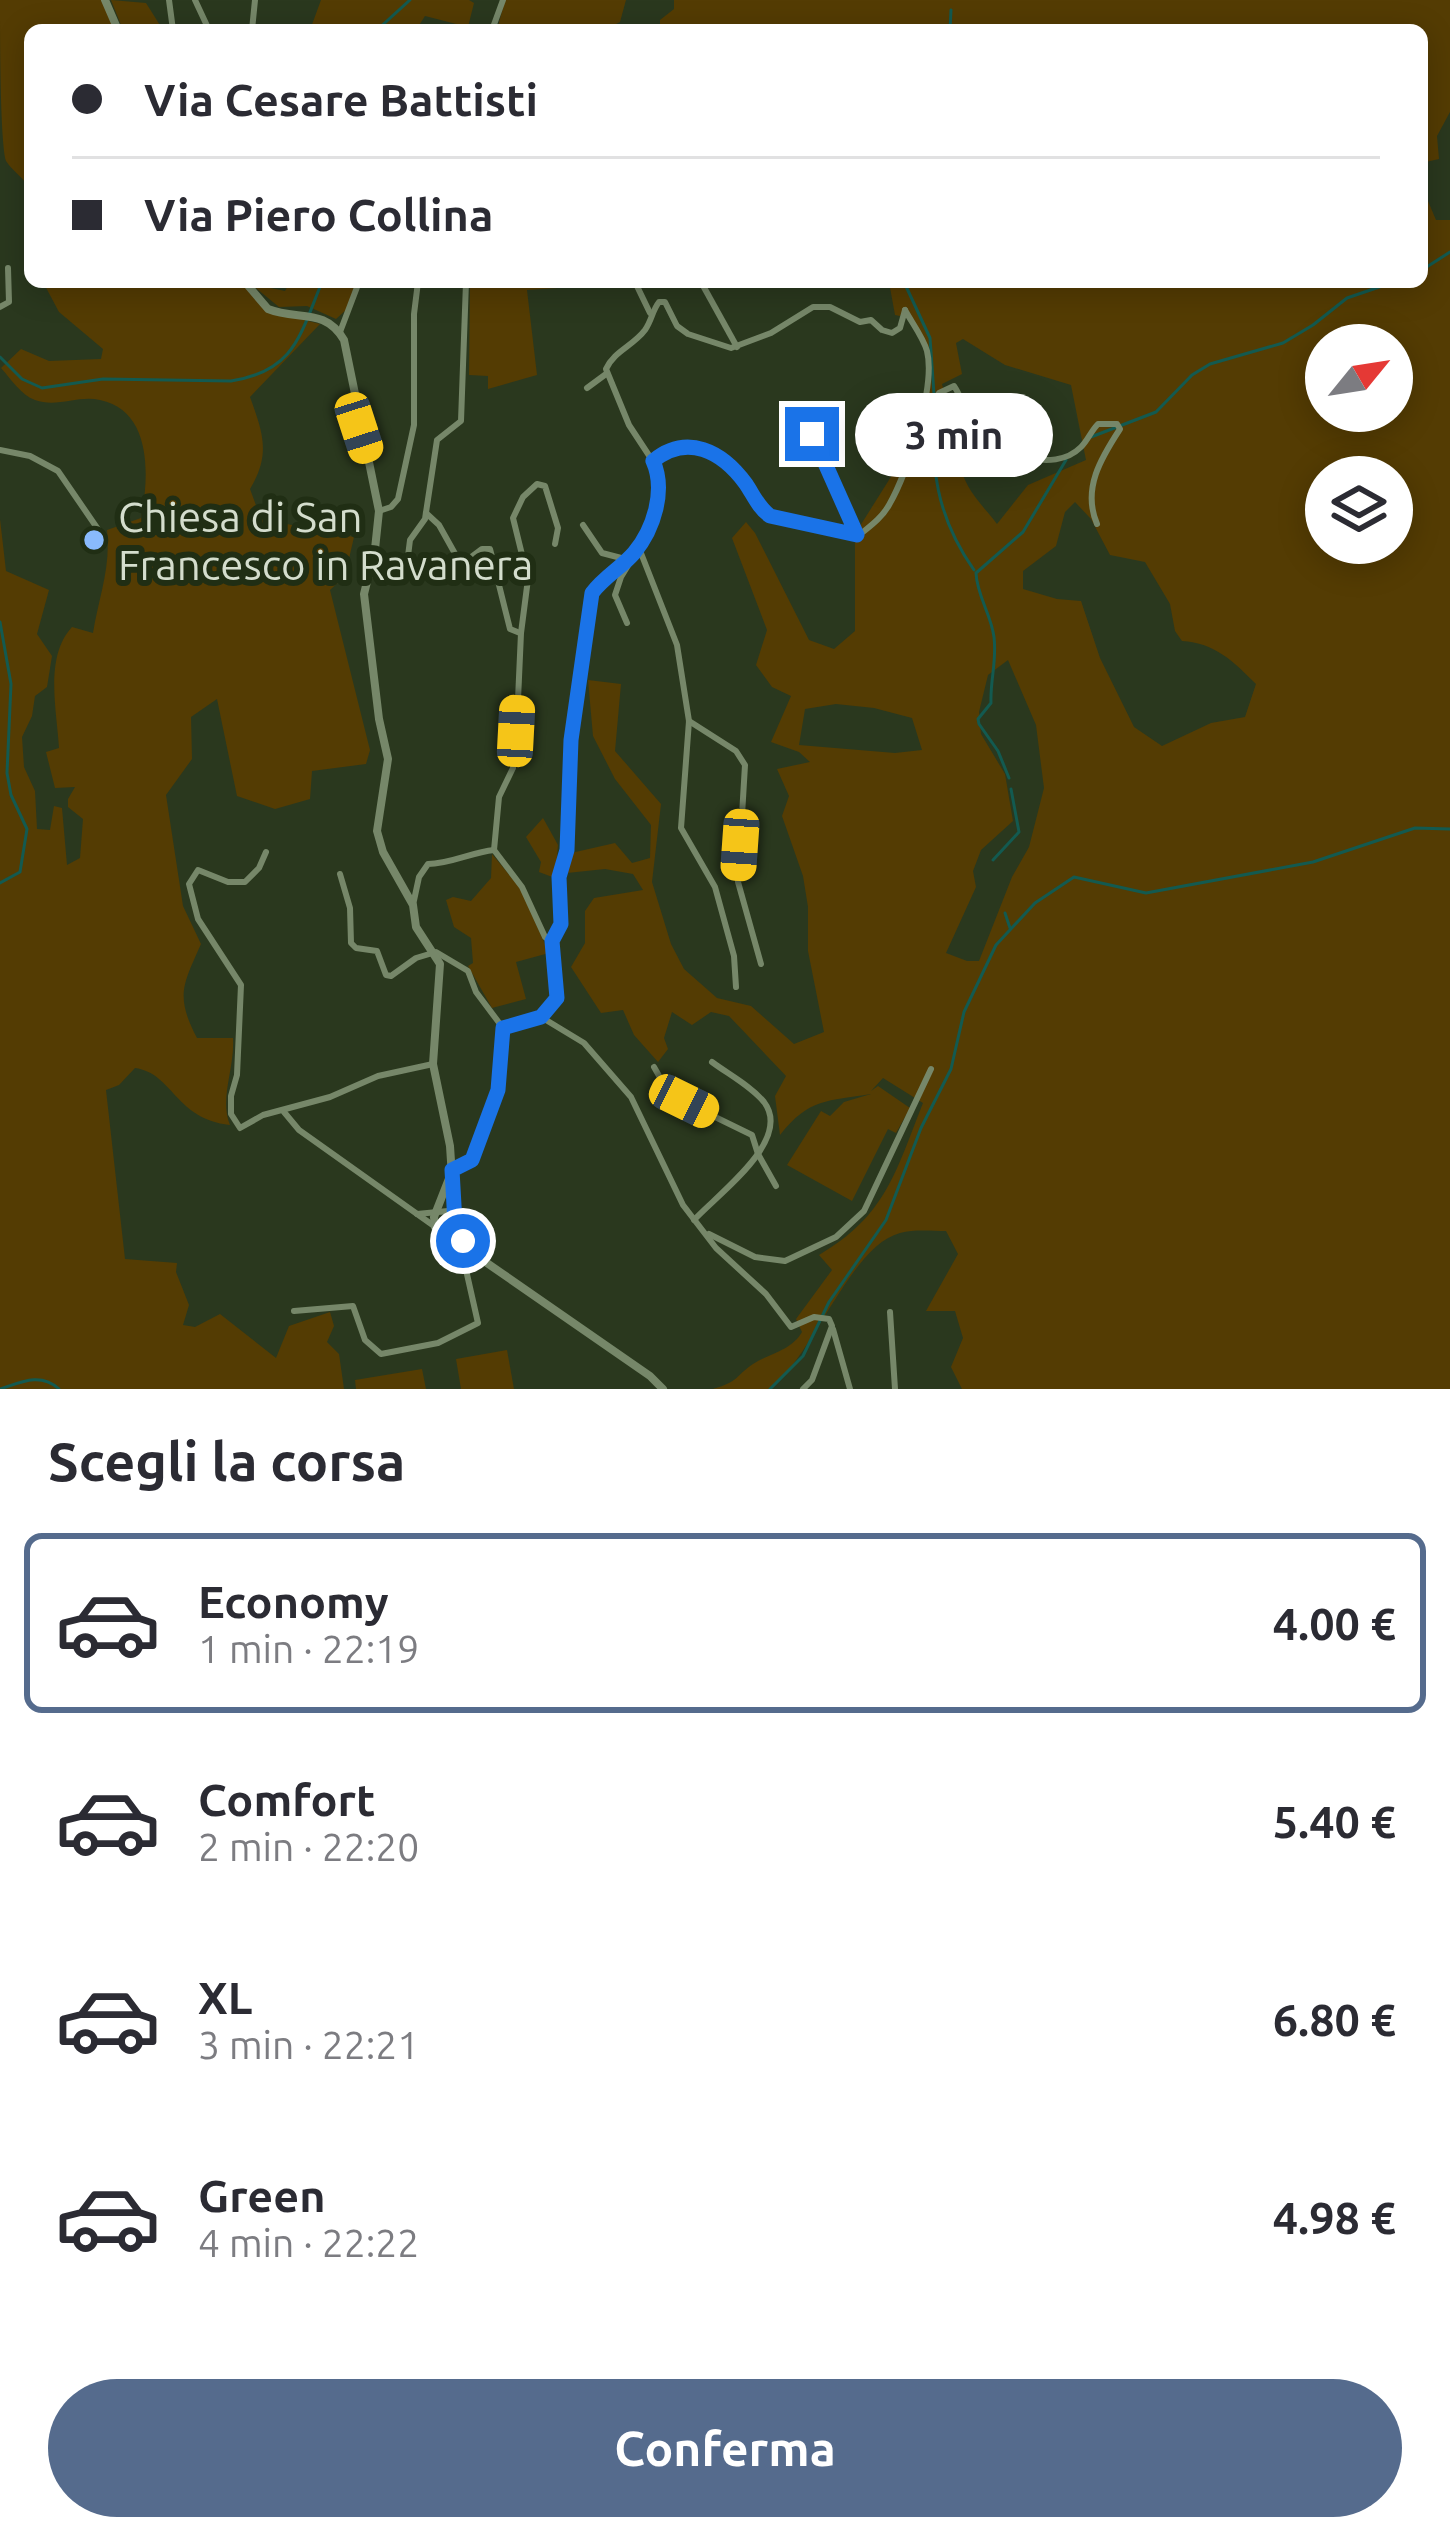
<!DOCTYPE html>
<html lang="it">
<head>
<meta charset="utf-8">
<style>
	body { margin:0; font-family:Ubuntu,sans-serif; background:#f7f7f7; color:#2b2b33; height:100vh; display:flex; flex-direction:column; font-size:45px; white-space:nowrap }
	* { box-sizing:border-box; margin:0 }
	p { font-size:39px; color:#7c7c81 }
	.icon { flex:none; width:66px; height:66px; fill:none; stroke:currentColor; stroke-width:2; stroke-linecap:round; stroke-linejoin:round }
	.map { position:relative; height:1389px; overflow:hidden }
	.details { display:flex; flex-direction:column; background:#fff; flex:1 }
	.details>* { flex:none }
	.top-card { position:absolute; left:24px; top:24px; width:1404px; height:264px; border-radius:18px; box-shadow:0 6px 30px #0003; display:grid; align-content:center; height:264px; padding:0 48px; background:#fff }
	.needle { width:78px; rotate:60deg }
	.fabs { position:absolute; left:1305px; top:324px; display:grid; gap:24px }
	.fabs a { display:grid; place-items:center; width:108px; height:108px; border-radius:50%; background:#fff; box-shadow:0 6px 30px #0003; font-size:60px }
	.end { position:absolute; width:54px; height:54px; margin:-27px; border:15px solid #1a73e8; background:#fff; box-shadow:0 0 0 6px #fff }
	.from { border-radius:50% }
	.bubble { position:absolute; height:84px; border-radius:42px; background:#fff; box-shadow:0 6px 30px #0003; font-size:39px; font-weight:700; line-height:84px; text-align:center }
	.car { position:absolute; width:36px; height:72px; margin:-36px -18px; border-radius:15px; box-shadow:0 0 9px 3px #0007; background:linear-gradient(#f5c518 24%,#345 0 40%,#f5c518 0 76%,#345 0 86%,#f5c518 0) }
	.top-card b { display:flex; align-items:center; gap:42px; height:114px; font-size:45px }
	.top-card b+b { border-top:3px solid #e1e1e2 }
	.top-card i { width:30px; height:30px; background:#2b2b33 }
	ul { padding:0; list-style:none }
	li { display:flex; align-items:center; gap:36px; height:180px; margin:0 24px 18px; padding:0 24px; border:6px solid transparent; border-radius:18px }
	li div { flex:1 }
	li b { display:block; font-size:45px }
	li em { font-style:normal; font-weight:700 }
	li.current { border-color:#556b8d }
	li>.icon { width:108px; height:108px; stroke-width:1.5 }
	h2 { padding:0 48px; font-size:54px; line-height:144px }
	.button { display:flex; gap:24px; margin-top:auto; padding:24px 48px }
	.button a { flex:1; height:138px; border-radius:72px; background:#556b8d; color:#fff; font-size:48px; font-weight:700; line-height:138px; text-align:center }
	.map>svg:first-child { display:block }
	.green { fill:#543c03; fill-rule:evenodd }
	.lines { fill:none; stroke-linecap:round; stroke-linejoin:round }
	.stream { stroke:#135a50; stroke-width:3 }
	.minor { stroke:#768769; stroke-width:6 }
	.tertiary { stroke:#768769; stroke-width:8 }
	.route { stroke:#1a73e8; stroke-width:15 }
	.poi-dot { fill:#89bafc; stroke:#202e14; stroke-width:4.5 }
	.labels { text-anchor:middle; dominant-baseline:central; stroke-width:12; stroke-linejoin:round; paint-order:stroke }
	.poi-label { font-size:42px; fill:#d4ddcd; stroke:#202e14; text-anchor:start }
</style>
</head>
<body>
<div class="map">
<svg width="1450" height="1389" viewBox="0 0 1450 1389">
	<rect width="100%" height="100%" fill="#2a381e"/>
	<!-- green -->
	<g class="green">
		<path d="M0,0h102l11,25 -16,5h-67v160c-6,-13 -16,-17 -24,-29 -6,-21 -6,-130 -6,-161z"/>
		<polygon points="111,0 146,3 163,30 123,30"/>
		<polygon points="321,0 469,0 474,3 468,27 425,16 416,30 310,30"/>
		<polygon points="505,0 626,0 620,22 604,30 497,30"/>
		<path d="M674,0h776v112l-13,24 2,23 -13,3 -1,32 11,26h14v1169h-488l-11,-22 12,-29 -8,-27h-29l32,-57 -12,-23c-14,0 -32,-2 -46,2 -50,13 -86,122 -130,156h-57c27,-8 21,-12 40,-25 17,-11 38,-13 49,-32l-6,-13 36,-49 -13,-15c67,-39 77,-84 104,-152l-40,-25 -12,13 7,-5 32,22 -14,25 -8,-4 -36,72 -65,-36 34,-54 9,5 14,-14 27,-8c-43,7 -62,4 -91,41l-5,-39 11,-20 -57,-60 -18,-4 -19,13 -20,-13 -8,26 4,11 -10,13 -24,-27 -11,-25 -22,3 -30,-46 14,-24v-32l9,-13 49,-8 -10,-16 -28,-5 -38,4 4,-20 44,-10 17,20 18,-5 1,-33 -36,-46 -22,-43 -5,-56 33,4 -6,67 46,53 -9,78 19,62 13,25 33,29 34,8 43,38 30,-12 -16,-81v-44l-5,-31 -21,-60 7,-20 -12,-27 33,-7 -11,-10 -28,-10 20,-46 -19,-9 -16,-22 11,-35 -35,-92 14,-16 9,11 54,107 25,9 21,-18v-97l44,-70 24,-55 6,-58 -26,-41 -3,6 -5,-1 -6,-33h533v-252h-762v-10l14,-11zM963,339l42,26 66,20 15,75 -58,25 -31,39c-9,-12 -22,-25 -29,-38 -16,-31 -17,-69 -26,-102l20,-10 -6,-31zM1326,345h66v66h-66zM1326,477h66v66h-66zM1075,502l16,17 19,36 35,7 25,42 5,27 7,10c33,2 51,20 74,43l-11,33 -34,6 -49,23 -28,-19 -34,-69 -19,-57 -24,-2 -34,-10v-18l33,-25 9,-34zM1008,660l28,65 8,63 -15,59 -17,30 -33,84h-12l-21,-8 30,-66 -3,-16 8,-21 32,-29 -8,-47 -24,-40 -2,-22 9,-37zM836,704l38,4 38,10 10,32 -27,3 -96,-8 6,-36z"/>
		<path d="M43,282h196l8,3 18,25 55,14 -70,73c13,36 21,57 0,92l11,30 93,18 -9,39 -15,14 40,160 -4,14 -54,7 -2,28 -35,10 -38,-13 -20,-97 -26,18 1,42 -26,36 17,111 18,38c-18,41 -26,52 -4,94h36c2,30 -14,61 -3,87 -55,-6 -57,-52 -95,-57l-16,17 -13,5 19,169 52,4 -1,9 13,33 -6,20 12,2 25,-13 56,44 13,-32 41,-14 4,14 -7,16 12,12 5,35h-344v-870l6,52 43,19 -12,44 15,22 -5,31 -12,9 -3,20 -10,21 2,30 11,24 2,38 13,1 4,-24 8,2 5,57 13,-7 3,-39 -15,-12v-8l7,-12 -20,1 -9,-36 13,-4c-2,-37 -15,-91 13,-121l21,6c6,-37 18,-65 14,-103l34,-12c8,-40 12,-107 -41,-118 -22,-5 -43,8 -65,0 -14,-5 -24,-21 -34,-32l20,-19 28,12 52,-2 2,-10 -44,-37z"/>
		<polygon points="290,282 357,282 347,309 336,319 307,306 279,307 251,284 285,291"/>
		<polygon points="470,282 573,282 573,287 527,290 537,375 488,389 488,376 469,375"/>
		<polygon points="543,818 558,845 555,878 539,872 541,862 526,837"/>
		<polygon points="492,854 520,888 549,953 516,962 526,999 492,1008 468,966 473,963 471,938 454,927 446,900 453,897 471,901 491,878"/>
		<polygon points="507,1350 514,1389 461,1389 456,1359"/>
		<polygon points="422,1369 426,1389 356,1389 355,1380"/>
	</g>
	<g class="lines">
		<!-- stream -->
		<g class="stream">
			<polyline points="377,30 410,0"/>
			<polyline points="950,30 951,10"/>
			<polyline points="1422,270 1450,252"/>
			<polyline points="904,282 930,338 934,394"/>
			<path d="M0,357l22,22 20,9 61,-9 128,2c64,-10 69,-46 91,-99"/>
			<path d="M935,403c-5,64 1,113 39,167"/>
			<polyline points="1091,437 1156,412 1192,375 1210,364 1283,343 1313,325 1347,298 1394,282"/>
			<polyline points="0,622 11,684 7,773 11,795 27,829 20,872 0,883"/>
			<path d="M1009,778l-11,-27 -19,-27 -1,-5 13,-16c-1,-23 6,-41 3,-66 -3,-23 -17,-41 -18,-64l47,-41 43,-72"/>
			<polyline points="993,860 1019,832 1011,789"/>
			<polyline points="1005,913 1010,928"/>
			<path d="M0,1389c21,-7 41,-17 59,0"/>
			<polyline points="770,1389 803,1356 829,1302 886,1220 921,1128 951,1069 964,1012 996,945 1035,903 1074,877 1146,893 1313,862 1415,828 1450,829"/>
		</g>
		<!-- minor -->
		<g class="minor">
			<polyline points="169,0 173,30"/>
			<polyline points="195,0 209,30"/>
			<polyline points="252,30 255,0"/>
			<polyline points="492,30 503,0"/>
			<polyline points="635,282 650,313"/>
			<polyline points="701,282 737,347"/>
			<polyline points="0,307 9,302 8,268"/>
			<polyline points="340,332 359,282"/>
			<polyline points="587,388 606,374"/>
			<polyline points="810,415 813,441 857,535"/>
			<path d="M921,421l18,-28 15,-7c9,13 12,30 22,42 21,25 77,47 105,19 7,-7 10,-16 17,-23h19l3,5c-19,29 -38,60 -23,95"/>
			<polyline points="0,450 30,456 58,471 104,538"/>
			<path d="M652,460l-23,-35 -23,-56c8,-18 27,-23 39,-39 7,-10 7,-19 14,-28h6l12,24 11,8 43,14 40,-15 42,-26h17l30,15 11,-2 11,10 10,3 8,-5 5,-18"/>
			<polyline points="379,511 391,507 398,499 414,425 414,314 418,282"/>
			<polyline points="426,513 439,525 458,559 466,561 482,549 490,549 510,629 520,633"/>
			<polyline points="583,525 602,553 625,559"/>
			<polyline points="639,548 677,645 689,721 681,828 715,887 734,956 736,987"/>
			<polyline points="369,576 396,566 408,556 410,540 425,519 437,440 461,421 466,282"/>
			<polyline points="627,623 615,595 621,577 637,551"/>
			<polyline points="689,721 736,751 745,765 738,882 761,964"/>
			<polyline points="494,850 499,797 513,768 516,744 521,633 528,579 513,518 523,497 537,484 545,486 558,528 555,544"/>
			<polyline points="494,850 522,887 545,937 552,942"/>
			<polyline points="266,852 259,868 245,882 228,882 198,870 189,884 198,919 241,985 237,1075 231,1096 231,1114 240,1128 263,1115 330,1097 378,1076 433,1064"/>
			<polyline points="340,874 350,908 351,943 356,948 377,951 386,975 391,976 416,958 436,952 468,971 476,992 503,1028 528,1024 541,1017 584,1043 631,1097 683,1205 716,1248 766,1294 791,1327 814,1317 829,1319 832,1326 812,1380 803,1389"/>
			<path d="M413,905l6,-28 9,-13c22,0 44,-12 66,-14"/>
			<path d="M552,942l9,-18 -2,-47 8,-27 4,-110 21,-147c13,-17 29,-25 42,-40 20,-24 32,-63 19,-92 35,-29 72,-9 95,26 5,7 8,18 15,24 13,14 83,26 100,21 10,-8 20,-16 26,-27 18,-31 47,-118 38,-154 -4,-14 -15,-28 -22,-41"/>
			<polyline points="541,1017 557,998 552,942"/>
			<polyline points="654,1067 670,1095 752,1135 758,1154 776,1186"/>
			<polyline points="284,1112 299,1130 434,1226"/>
			<polyline points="452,1170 472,1160 498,1090 503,1028"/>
			<polyline points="417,1214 448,1211 455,1219 440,1231"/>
			<path d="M694,1220c25,-27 99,-80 70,-118 -13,-16 -36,-28 -52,-40"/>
			<polyline points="709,1234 755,1257 785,1261 836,1237 864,1211 931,1069"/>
			<polyline points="294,1311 353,1306 365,1340 381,1354 438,1343 478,1323 464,1261 468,1249"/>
			<polyline points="890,1312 895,1389"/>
			<polyline points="833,1329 850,1389"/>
		</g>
		<!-- tertiary -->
		<g class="tertiary">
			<polyline points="105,0 118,30"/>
			<path d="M245,282l23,27c29,12 57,-2 76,31l35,171 -4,38 -11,45 15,125 9,40 -11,72 6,21 30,53 3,22 24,37 -7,100 17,82 5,77 13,26"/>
			<polyline points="452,1171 434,1217 435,1227 650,1376 663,1389"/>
		</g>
	</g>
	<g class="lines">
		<!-- route -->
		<path class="route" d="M463,1241l-8,-18 -3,-53 20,-10 26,-70 5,-62 38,-11 16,-19 -5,-57 9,-17 -2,-47 8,-27 4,-110 21,-147c13,-17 29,-25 42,-40 20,-24 32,-63 19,-92 34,-28 69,-10 93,23 8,12 12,23 24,32l87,19 -45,-101"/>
	</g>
	<!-- markers -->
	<circle class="poi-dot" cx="94" cy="540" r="12"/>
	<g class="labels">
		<!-- poi labels -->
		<g class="poi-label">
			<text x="118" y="516">Chiesa di San<tspan x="118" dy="48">Francesco in Ravanera</tspan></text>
		</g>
	</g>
</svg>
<div class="fabs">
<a><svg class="needle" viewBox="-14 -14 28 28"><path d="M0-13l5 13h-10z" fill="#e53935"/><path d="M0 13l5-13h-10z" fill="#7c7c81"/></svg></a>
<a><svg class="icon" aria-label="layers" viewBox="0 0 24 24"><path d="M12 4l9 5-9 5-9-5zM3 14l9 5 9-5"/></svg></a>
</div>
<i class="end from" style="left:463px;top:1241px"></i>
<i class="end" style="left:812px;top:434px"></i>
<div class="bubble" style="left:855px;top:393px;width:198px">3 min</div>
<i class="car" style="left:359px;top:428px;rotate:162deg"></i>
<i class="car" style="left:516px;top:731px;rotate:3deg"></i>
<i class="car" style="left:740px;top:845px;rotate:184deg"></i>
<i class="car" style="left:684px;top:1101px;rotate:116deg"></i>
<div class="top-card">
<b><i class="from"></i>Via Cesare Battisti</b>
<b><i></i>Via Piero Collina</b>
</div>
</div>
<section class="details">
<h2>Scegli la corsa</h2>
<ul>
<li class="current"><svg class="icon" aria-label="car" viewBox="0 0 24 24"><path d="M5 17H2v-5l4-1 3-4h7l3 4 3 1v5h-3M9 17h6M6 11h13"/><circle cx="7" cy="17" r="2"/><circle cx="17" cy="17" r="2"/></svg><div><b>Economy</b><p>1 min · 22:19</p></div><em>4.00 €</em></li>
<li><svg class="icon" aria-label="car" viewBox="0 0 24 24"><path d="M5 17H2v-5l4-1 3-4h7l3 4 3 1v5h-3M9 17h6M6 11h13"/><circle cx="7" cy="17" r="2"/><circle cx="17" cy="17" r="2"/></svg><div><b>Comfort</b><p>2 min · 22:20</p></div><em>5.40 €</em></li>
<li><svg class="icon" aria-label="car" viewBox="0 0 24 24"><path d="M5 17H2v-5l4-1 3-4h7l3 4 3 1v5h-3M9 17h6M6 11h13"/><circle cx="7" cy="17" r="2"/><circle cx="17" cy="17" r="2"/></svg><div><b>XL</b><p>3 min · 22:21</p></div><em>6.80 €</em></li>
<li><svg class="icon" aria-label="car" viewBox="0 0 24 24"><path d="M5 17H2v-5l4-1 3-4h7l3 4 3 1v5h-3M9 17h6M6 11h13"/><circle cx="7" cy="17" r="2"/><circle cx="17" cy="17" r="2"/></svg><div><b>Green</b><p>4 min · 22:22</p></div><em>4.98 €</em></li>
</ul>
<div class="button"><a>Conferma</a></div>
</section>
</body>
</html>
